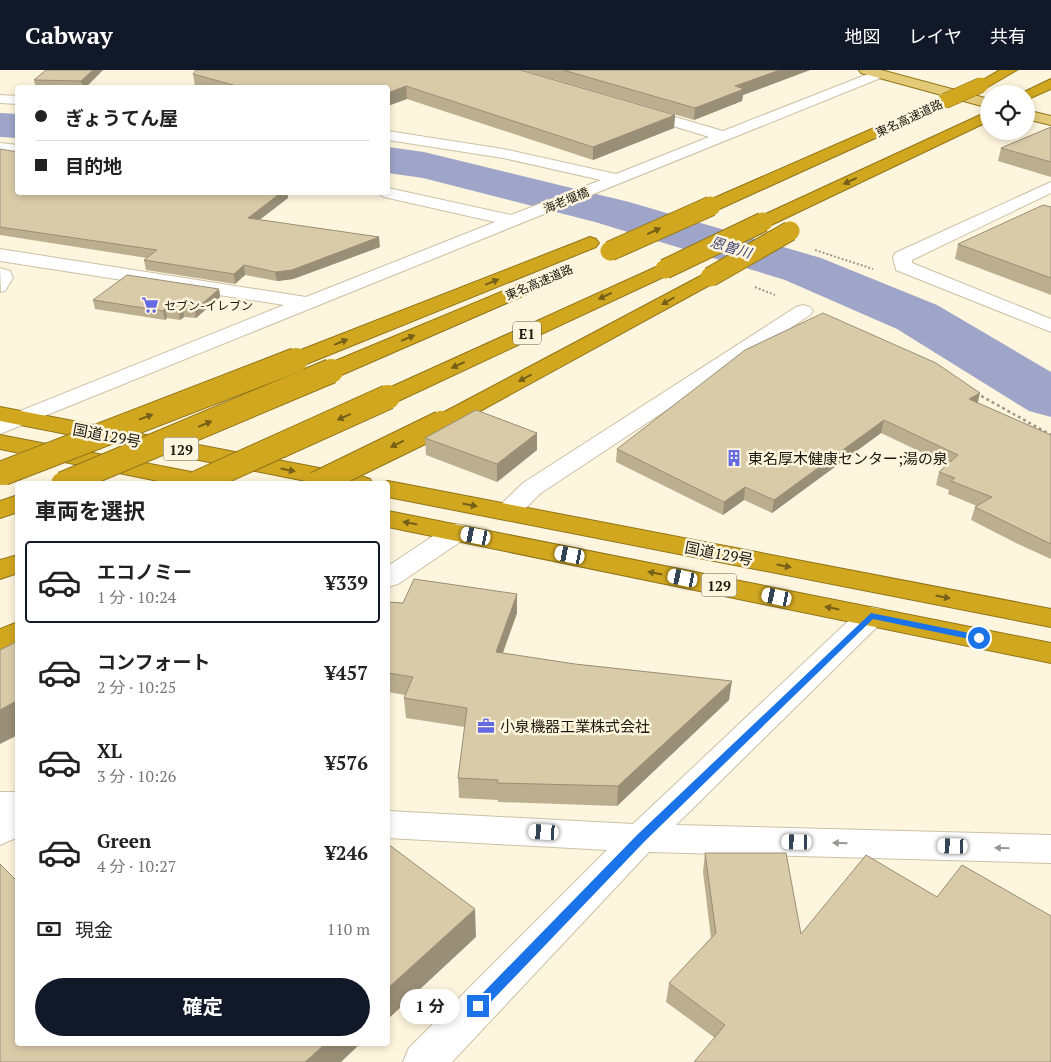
<!DOCTYPE html>
<html lang="ja">
<head>
<meta charset="utf-8">
<style>
	body { margin:0; font-family:"PT Serif","Noto Sans JP",serif; background:#f6f6f6; color:#222; height:100vh; display:flex; flex-direction:column; font-size:19px; white-space:nowrap }
	* { box-sizing:border-box; margin:0 }
	p { font-size:16px; color:#767676 }
	.icon { flex:none; width:28px; height:28px; fill:none; stroke:currentColor; stroke-width:2; stroke-linecap:round; stroke-linejoin:round }
	.map { position:relative; flex:1; overflow:hidden }
	.side { position:absolute; left:15px; top:411px; width:375px; height:565px; display:flex; flex-direction:column; background:#fff; border-radius:5px; box-shadow:0 2px 8px #0003 }
	.side>* { flex:none }
	.guide { position:absolute; left:15px; top:15px; width:375px; height:110px; border-radius:5px; box-shadow:0 2px 8px #0003; display:grid; align-content:center; height:110px; padding:0 20px; background:#fff }
	.fabs { position:absolute; left:980px; top:15px; display:grid; gap:10px }
	.fabs a { display:grid; place-items:center; width:55px; height:55px; border-radius:50%; background:#fff; box-shadow:0 2px 8px #0003; font-size:25px }
	.end { position:absolute; width:22px; height:22px; margin:-11px; border:6px solid #1a73e8; background:#fff; box-shadow:0 0 0 2px #fff }
	.from { border-radius:50% }
	.bubble { position:absolute; height:35px; border-radius:18px; background:#fff; box-shadow:0 2px 8px #0003; font-size:16px; font-weight:700; line-height:35px; text-align:center }
	.car { position:absolute; width:15px; height:30px; margin:-15px -8px; border-radius:6px; box-shadow:0 0 4px 1px #0007; background:linear-gradient(#fff 24%,#345 0 40%,#fff 0 76%,#345 0 86%,#fff 0) }
	.guide b { display:flex; align-items:center; gap:18px; height:48px; font-size:19px }
	.guide b+b { border-top:1px solid #e0e0e0 }
	.guide i { width:12px; height:12px; background:#222 }
	ul { padding:0; list-style:none }
	li { display:flex; align-items:center; gap:15px; height:82px; margin:0 10px 8px; padding:0 10px; border:2px solid transparent; border-radius:5px }
	li div { flex:1 }
	li b { display:block; font-size:19px }
	li em { font-style:normal; font-weight:700 }
	li.current { border-color:#111827 }
	li>.icon { width:45px; height:45px; stroke-width:1.5 }
	h2 { padding:0 20px; font-size:22px; line-height:60px }
	.pay { display:flex; align-items:center; gap:12px; height:55px; padding:0 20px; font-size:19px }
	.pay p { margin-inline-start:auto }
	.button { display:flex; gap:10px; margin-top:auto; padding:10px 20px }
	.button a { flex:1; height:58px; border-radius:30px; background:#111827; color:#fff; font-size:20px; font-weight:700; line-height:58px; text-align:center }
	header { display:flex; align-items:center; gap:30px; box-sizing:border-box; height:70px; padding:0 25px; background:#111827; color:#fff }
	header strong { font-size:24px }
	nav { display:flex; gap:28px; margin-inline-start:auto; font-size:18px }
	.map>svg:first-child { display:block }
	.lines { fill:none; stroke-linecap:round; stroke-linejoin:round }
	.river { fill:#9fa5c8; fill-rule:evenodd }
	.lane-casing { stroke:#ccc1a6; stroke-width:2 }
	.street-casing { stroke:#ccc1a6; stroke-width:2 }
	.secondary-casing { stroke:#ccc1a6; stroke-width:2 }
	.primary-casing { stroke:#917519; stroke-width:2 }
	.highway-casing { stroke:#917519; stroke-width:2 }
	.path-far1 { stroke:#9f9887; stroke-width:2; stroke-dasharray:2 2; stroke-linecap:butt }
	.path { stroke:#9f9887; stroke-width:2.5; stroke-dasharray:3 3; stroke-linecap:butt }
	.lane { fill:#fff; fill-rule:evenodd }
	.street { fill:#fff; fill-rule:evenodd }
	.secondary { fill:#fff; fill-rule:evenodd }
	.primary { fill:#e3ca79; fill-rule:evenodd }
	.highway { fill:#d1a720; fill-rule:evenodd }
	.highway-bridge-far2-casing { stroke:#917519; stroke-width:16; stroke-linecap:butt }
	.highway-bridge-far1-casing { stroke:#917519; stroke-width:21; stroke-linecap:butt }
	.highway-bridge-casing { stroke:#917519; stroke-width:26; stroke-linecap:butt }
	.highway-bridge-far2 { stroke:#d1a720; stroke-width:15 }
	.highway-bridge-far1 { stroke:#d1a720; stroke-width:19 }
	.highway-bridge { stroke:#d1a720; stroke-width:24 }
	.wall { fill:#bbaf90 }
	.shaded-wall { fill:#998e76 }
	.building { fill:#dacba8; stroke:#998e76 }
	.oneway { fill:#765f16 }
	.oneway2 { fill:#989792 }
	.route { fill:#1a73e8 }
	.labels { text-anchor:middle; dominant-baseline:central; stroke-width:5; stroke-linejoin:round; paint-order:stroke }
	.far-street-label { font-size:12px; fill:#1b170d; stroke:#fef5de }
	.far-poi-label { font-size:12px; fill:#1b170d; stroke:#fef5de; text-anchor:start }
	.far-water-label { font-size:14px; font-style:italic; fill:#404575; stroke:#fef5de }
	.shield { fill:#fef5de; stroke:#5f5a4c; stroke-width:1 }
	.shield-label { font-size:14px; font-weight:bold; fill:#1b170d }
	.street-label { font-size:15px; fill:#1b170d; stroke:#fef5de }
	.poi-label { font-size:15px; fill:#1b170d; stroke:#fef5de; text-anchor:start }
</style>
</head>
<body>
<header>
<strong>Cabway</strong>
<nav><a>地図</a><a>レイヤ</a><a>共有</a></nav>
</header>
<div class="map">
<svg width="1051" height="992" viewBox="0 0 1051 992">
	<rect width="100%" height="100%" fill="#fef5de"/>
	<g class="lines">
		<!-- river -->
		<g class="river">
			<polygon points="0,43 18,44 18,68 0,67"/>
			<polygon points="388,77 424,82 629,132 821,188 937,235 1051,302 1051,347 1029,341 897,259 785,210 595,152 423,108 388,103"/>
		</g>
		<!-- lane casing -->
		<g class="lane-casing">
			<polygon id="lane" points="0,198 10,201 13,208 5,221 1,222"/>
		</g>
		<!-- street casing -->
		<g class="street-casing">
			<g id="street">
				<polygon points="1051,112 1051,123 912,190 912,193 1051,249 1051,262 896,200 893,187 895,183"/>
				<path d="M803,235l7,2 3,4 -3,4 -269,178c-14,13 -24,29 -44,25l-4,-6 30,-29 273,-176z"/>
				<polygon points="457,454 466,456 470,462 466,468 398,514 388,517 388,496 448,456"/>
				<polygon points="871,537 881,539 885,546 881,553 676,755 1051,765 1051,793 649,782 452,992 403,992 409,978 607,780 388,768 388,741 633,754 861,539"/>
				<polygon points="0,722 18,722 18,767 0,775"/>
			</g>
		</g>
		<!-- secondary casing -->
		<g class="secondary-casing">
			<g id="secondary">
				<polygon points="878,0 885,4 883,7 0,364 0,349 284,235 0,191 0,179 306,227 495,152 384,127 376,122 388,122 388,118 511,145 601,110 503,88 388,70 388,61 503,79 616,104 709,67 634,44 632,41 634,38 644,38 723,61"/>
				<polygon points="0,25 18,26 18,34 0,33"/>
				<polygon points="0,73 18,75 18,85 0,83"/>
			</g>
		</g>
		<!-- primary casing -->
		<g class="primary-casing">
			<g id="primary">
				<polygon points="859,0 881,0 989,29 989,38 861,3"/>
				<polygon points="1026,40 1051,46 1051,55 1026,49"/>
			</g>
		</g>
		<!-- highway casing -->
		<g class="highway-casing">
			<g id="highway">
				<polygon points="1000,0 1017,0 986,18 976,18 974,15"/>
				<polygon points="1051,9 1051,19 1026,30 1026,24 1020,24"/>
				<polygon points="945,27 950,28 952,31 950,34 717,140 705,140 702,136 705,132"/>
				<polygon points="989,41 989,51 769,156 757,156 754,152 757,148"/>
				<polygon points="590,167 596,169 599,173 596,177 304,295 296,297 288,295 285,290 288,285"/>
				<polygon points="665,193 672,195 675,199 672,203 396,332 388,334 380,332 377,327 380,322"/>
				<polygon points="710,201 717,203 720,207 717,211 449,358 441,360 433,358 429,353 433,348"/>
				<polygon points="525,212 532,214 535,218 532,222 339,306 331,308 323,306 320,301 323,296"/>
				<polygon points="0,337 361,406 370,409 373,414 321,414 0,351"/>
				<polygon points="0,365 212,406 221,409 224,414 173,414 0,379"/>
				<polygon points="388,411 1051,539 1051,557 388,427 388,414 379,414"/>
				<polygon points="18,425 18,442 0,448 0,431"/>
				<polygon points="388,441 1051,573 1051,593 388,457"/>
				<polygon points="18,485 18,503 0,509 0,490"/>
				<polygon points="18,552 18,574 0,581 0,559"/>
			</g>
		</g>
		<!-- path-far1 -->
		<g class="path-far1">
			<polyline points="815,180 873,199"/>
			<polyline points="755,217 775,225"/>
		</g>
		<!-- path -->
		<polyline class="path" points="976,323 1051,365"/>
		<!-- lane -->
		<use href="#lane" class="lane"/>
		<!-- street -->
		<use href="#street" class="street"/>
		<!-- secondary -->
		<use href="#secondary" class="secondary"/>
		<!-- primary -->
		<use href="#primary" class="primary"/>
		<!-- highway -->
		<use href="#highway" class="highway"/>
		<!-- highway-bridge-far2 casing -->
		<g class="highway-bridge-far2-casing">
			<polyline id="highway-bridge-far2" points="945,31 981,15"/>
		</g>
		<!-- highway-bridge-far1 casing -->
		<g class="highway-bridge-far1-casing">
			<g id="highway-bridge-far1">
				<polyline points="610,181 711,136"/>
				<polyline points="665,199 763,152"/>
				<polyline points="710,207 790,161"/>
			</g>
		</g>
		<!-- highway-bridge casing -->
		<g class="highway-bridge-casing">
			<g id="highway-bridge">
				<polyline points="3,403 296,290"/>
				<polyline points="63,414 331,301"/>
				<polyline points="195,414 388,327"/>
				<polyline points="316,414 441,353"/>
			</g>
		</g>
		<!-- highway-bridge-far2 -->
		<use href="#highway-bridge-far2" class="highway-bridge-far2"/>
		<!-- highway-bridge-far1 -->
		<use href="#highway-bridge-far1" class="highway-bridge-far1"/>
		<!-- highway-bridge -->
		<use href="#highway-bridge" class="highway-bridge"/>
	</g>
	<!-- wall -->
	<g class="wall">
		<polygon points="46,0 103,0 85,18 36,18 34,10"/>
		<polygon points="520,0 675,45 674,58 593,90 407,29 388,18 201,18 195,16 193,4"/>
		<polygon points="522,0 810,0 743,25 742,31 694,50"/>
		<polygon points="1051,57 1051,107 998,91 1001,78"/>
		<polygon points="0,79 18,122 287,122 288,128 259,150 380,177 293,209 277,211 245,205 235,214 146,200 144,190 147,188 0,165"/>
		<polygon points="1051,137 1051,225 955,189 958,174"/>
		<polygon points="219,219 220,227 196,248 184,247 180,250 167,248 165,250 95,239 93,230"/>
		<polygon points="978,333 1051,365 1051,489 1018,474 971,450 975,437 977,436 948,424 949,420 936,415 939,402 948,395 881,363 772,443 744,430 723,445 616,392 617,379"/>
		<polygon points="425,368 537,380 497,412 426,385"/>
		<polygon points="517,524 517,543 503,583 729,630 617,736 498,732 498,730 459,728 458,708 465,657 406,648 404,628 405,625 388,622 388,532 403,533"/>
		<polygon points="705,783 801,864 937,827 1051,846 715,968 666,932 669,913 711,868 703,802"/>
	</g>
	<!-- shaded-wall -->
	<g class="shaded-wall">
		<polygon points="93,0 103,0 85,18 83,18 81,11"/>
		<polygon points="780,0 810,0 743,25 742,31 694,50 695,38 735,16"/>
		<polygon points="406,16 407,29 388,36 388,23"/>
		<polygon points="675,45 674,58 593,90 593,77"/>
		<polygon points="282,122 287,122 288,128 250,157 248,148"/>
		<polygon points="379,167 380,177 293,209 277,211 275,202"/>
		<polygon points="244,195 245,205 235,214 234,204"/>
		<polygon points="219,219 220,227 196,248 195,240"/>
		<polygon points="183,238 184,247 180,250 179,242"/>
		<polygon points="165,239 167,248 165,250 163,241"/>
		<polygon points="980,323 977,336 969,329"/>
		<polygon points="884,350 881,363 772,443 774,430"/>
		<polygon points="537,363 537,380 497,412 497,394"/>
		<polygon points="745,417 744,430 723,445 724,432"/>
		<polygon points="517,524 517,543 496,601 496,582"/>
		<polygon points="732,611 729,630 617,736 618,716"/>
		<polygon points="18,630 18,665 0,674 0,640"/>
		<polygon points="475,839 476,867 388,949 388,918"/>
		<polygon points="325,974 360,974 341,992 305,992"/>
	</g>
	<!-- building -->
	<g class="building">
		<polygon points="46,0 93,0 81,11 34,10"/>
		<polygon points="196,0 520,0 675,45 593,77 406,16 388,23 388,18 244,18 193,4"/>
		<polygon points="563,0 780,0 735,16 744,19 695,38"/>
		<polygon points="1051,57 1051,92 1001,78"/>
		<polygon points="0,79 18,82 18,122 282,122 248,148 379,167 292,200 275,202 244,195 234,204 144,190 157,180 0,157"/>
		<polygon points="1043,135 1051,137 1051,208 958,174"/>
		<polygon points="127,205 219,219 195,240 183,238 179,242 165,239 163,241 93,230"/>
		<polygon points="823,243 936,293 980,323 969,329 1051,365 1051,474 1022,460 975,437 992,427 951,411 955,408 939,402 958,385 884,350 774,430 745,417 724,432 617,379 745,280"/>
		<polygon points="476,340 537,363 497,394 425,368"/>
		<polygon points="414,509 517,524 496,582 575,594 732,611 618,716 497,713 498,710 458,708 467,638 404,628 413,607 388,603 388,532 403,533"/>
		<polygon points="18,571 18,630 0,640 0,580"/>
		<polygon points="388,774 475,839 388,918"/>
		<polygon points="705,783 786,783 801,864 866,785 937,827 962,795 1051,846 1051,992 694,992 725,955 669,913 716,863"/>
		<polygon points="0,794 18,812 18,974 325,974 305,992 0,992"/>
	</g>
	<!-- one-way arrows -->
	<defs><path id="oneway-solid" d="M-6-.8H1V-3.2L6.5 0L1 3.2V.8H-6Z" transform="scale(1.25)"/></defs>
	<g class="oneway">
		<use href="#oneway-solid" transform="translate(850 111) rotate(155)"/>
		<use href="#oneway-solid" transform="translate(654 161) rotate(-24)"/>
		<use href="#oneway-solid" transform="translate(492 212) rotate(-22)"/>
		<use href="#oneway-solid" transform="translate(605 226) rotate(155)"/>
		<use href="#oneway-solid" transform="translate(668 231) rotate(150)"/>
		<use href="#oneway-solid" transform="translate(408 268) rotate(-23)"/>
		<use href="#oneway-solid" transform="translate(341 272) rotate(-22)"/>
		<use href="#oneway-solid" transform="translate(458 295) rotate(155)"/>
		<use href="#oneway-solid" transform="translate(525 308) rotate(152)"/>
		<use href="#oneway-solid" transform="translate(146 347) rotate(-21)"/>
		<use href="#oneway-solid" transform="translate(344 347) rotate(156)"/>
		<use href="#oneway-solid" transform="translate(205 354) rotate(-23)"/>
		<use href="#oneway-solid" transform="translate(397 374) rotate(154)"/>
		<use href="#oneway-solid" transform="translate(288 400) rotate(11)"/>
		<use href="#oneway-solid" transform="translate(470 435) rotate(11)"/>
		<use href="#oneway-solid" transform="translate(410 453) rotate(-169)"/>
		<use href="#oneway-solid" transform="translate(784 496) rotate(11)"/>
		<use href="#oneway-solid" transform="translate(655 503) rotate(-169)"/>
		<use href="#oneway-solid" transform="translate(943 527) rotate(11)"/>
		<use href="#oneway-solid" transform="translate(832 538) rotate(-169)"/>
	</g>
	<g class="oneway2">
		<use href="#oneway-solid" transform="translate(840 773) rotate(-178)"/>
		<use href="#oneway-solid" transform="translate(1002 778) rotate(-178)"/>
	</g>
	<!-- route -->
	<polygon class="route" points="871,543 979,565 983,568 979,571 873,549 645,771 483,940 474,940 474,932 637,765"/>
	<!-- icons -->
	<defs>
		<g id="supermarket-bare" transform="scale(1.35)"><path d="M-6-5.5h2.5l.6 2H6L4.5 2H-2.5L-4.4-4H-6ZM-1.5 3.2a1.3 1.3 0 1 0 .1 0ZM3 3.2a1.3 1.3 0 1 0 .1 0Z" fill="#646ae2" stroke="#fef5de" stroke-width="2.5" paint-order="stroke"/></g>
		<g id="building-bare" transform="scale(1.35)"><path d="M-4-6H4V6H1V3H-1V6H-4ZM-2.5-4.3h1.7v1.8h-1.7ZM.8-4.3h1.7v1.8H.8ZM-2.5-1h1.7V.8h-1.7ZM.8-1h1.7V.8H.8Z" fill="#646ae2" stroke="#fef5de" stroke-width="2.5" paint-order="stroke"/></g>
		<g id="office-bare" transform="scale(1.35)"><path d="M-6-3h4V-5.5h4V-3h4V5H-6ZM-1-4.5V-3h2v-1.5ZM-6 0V1H6V0Z" fill="#646ae2" stroke="#fef5de" stroke-width="2.5" paint-order="stroke"/></g>
	</defs>
	<g fill-rule="evenodd">
		<use href="#supermarket-bare" x="150" y="235"/>
		<use href="#building-bare" x="734" y="388"/>
		<use href="#office-bare" x="486" y="656"/>
	</g>
	<g class="labels">
		<!-- far-street labels -->
		<g class="far-street-label">
			<text transform="translate(909 48) rotate(-25)">東名高速道路</text>
			<text transform="translate(566 130) rotate(-22)">海老堰橋</text>
			<text transform="translate(539 212) rotate(-23)">東名高速道路</text>
		</g>
		<!-- far-poi labels -->
		<g class="far-poi-label">
			<text x="164" y="235">セブン-イレブン</text>
		</g>
		<!-- far-water labels -->
		<g class="far-water-label">
			<text transform="translate(731 177) rotate(17)">恩曽川</text>
		</g>
		<!-- shield labels -->
		<g class="shield">
			<rect x="513" y="251.5" width="28" height="23" rx="4"/>
			<rect x="163.5" y="367.5" width="35" height="23" rx="4"/>
			<rect x="701.5" y="503.5" width="35" height="23" rx="4"/>
		</g>
		<g class="shield-label">
			<text x="527" y="263">E1</text>
			<text x="181" y="379">129</text>
			<text x="719" y="515">129</text>
		</g>
		<!-- street labels -->
		<g class="street-label">
			<text transform="translate(107 365) rotate(11)">国道129号</text>
			<text transform="translate(719 483) rotate(11)">国道129号</text>
		</g>
		<!-- poi labels -->
		<g class="poi-label">
			<text x="748" y="388">東名厚木健康センター;湯の泉</text>
			<text x="500" y="656">小泉機器工業株式会社</text>
		</g>
	</g>
</svg>
<div class="fabs">
<a><svg class="icon" aria-label="locate" viewBox="0 0 24 24"><circle cx="12" cy="12" r="6"/><path d="M12 2v4M12 18v4M2 12h4M18 12h4"/></svg></a>
</div>
<i class="end from" style="left:979px;top:568px"></i>
<i class="end" style="left:478px;top:936px"></i>
<div class="bubble" style="left:400px;top:919px;width:60px">1 分</div>
<i class="car" style="left:476px;top:466px;rotate:281deg"></i>
<i class="car" style="left:570px;top:485px;rotate:281deg"></i>
<i class="car" style="left:683px;top:508px;rotate:282deg"></i>
<i class="car" style="left:777px;top:527px;rotate:282deg"></i>
<i class="car" style="left:544px;top:762px;rotate:273deg"></i>
<i class="car" style="left:797px;top:772px;rotate:271deg"></i>
<i class="car" style="left:953px;top:776px;rotate:272deg"></i>
<div class="guide">
<b><i class="from"></i>ぎょうてん屋</b>
<b><i></i>目的地</b>
</div>
<section class="side">
<h2>車両を選択</h2>
<ul>
<li class="current"><svg class="icon" aria-label="car" viewBox="0 0 24 24"><path d="M5 17H2v-5l4-1 3-4h7l3 4 3 1v5h-3M9 17h6M6 11h13"/><circle cx="7" cy="17" r="2"/><circle cx="17" cy="17" r="2"/></svg><div><b>エコノミー</b><p>1 分 · 10:24</p></div><em>¥339</em></li>
<li><svg class="icon" aria-label="car" viewBox="0 0 24 24"><path d="M5 17H2v-5l4-1 3-4h7l3 4 3 1v5h-3M9 17h6M6 11h13"/><circle cx="7" cy="17" r="2"/><circle cx="17" cy="17" r="2"/></svg><div><b>コンフォート</b><p>2 分 · 10:25</p></div><em>¥457</em></li>
<li><svg class="icon" aria-label="car" viewBox="0 0 24 24"><path d="M5 17H2v-5l4-1 3-4h7l3 4 3 1v5h-3M9 17h6M6 11h13"/><circle cx="7" cy="17" r="2"/><circle cx="17" cy="17" r="2"/></svg><div><b>XL</b><p>3 分 · 10:26</p></div><em>¥576</em></li>
<li><svg class="icon" aria-label="car" viewBox="0 0 24 24"><path d="M5 17H2v-5l4-1 3-4h7l3 4 3 1v5h-3M9 17h6M6 11h13"/><circle cx="7" cy="17" r="2"/><circle cx="17" cy="17" r="2"/></svg><div><b>Green</b><p>4 分 · 10:27</p></div><em>¥246</em></li>
</ul>
<div class="pay"><svg class="icon" aria-label="cash" viewBox="0 0 24 24"><path d="M3 7h18v10H3z"/><circle cx="12" cy="12" r="2"/></svg>現金<p>110 m</p></div>
<div class="button"><a>確定</a></div>
</section>
</div>
</body>
</html>
